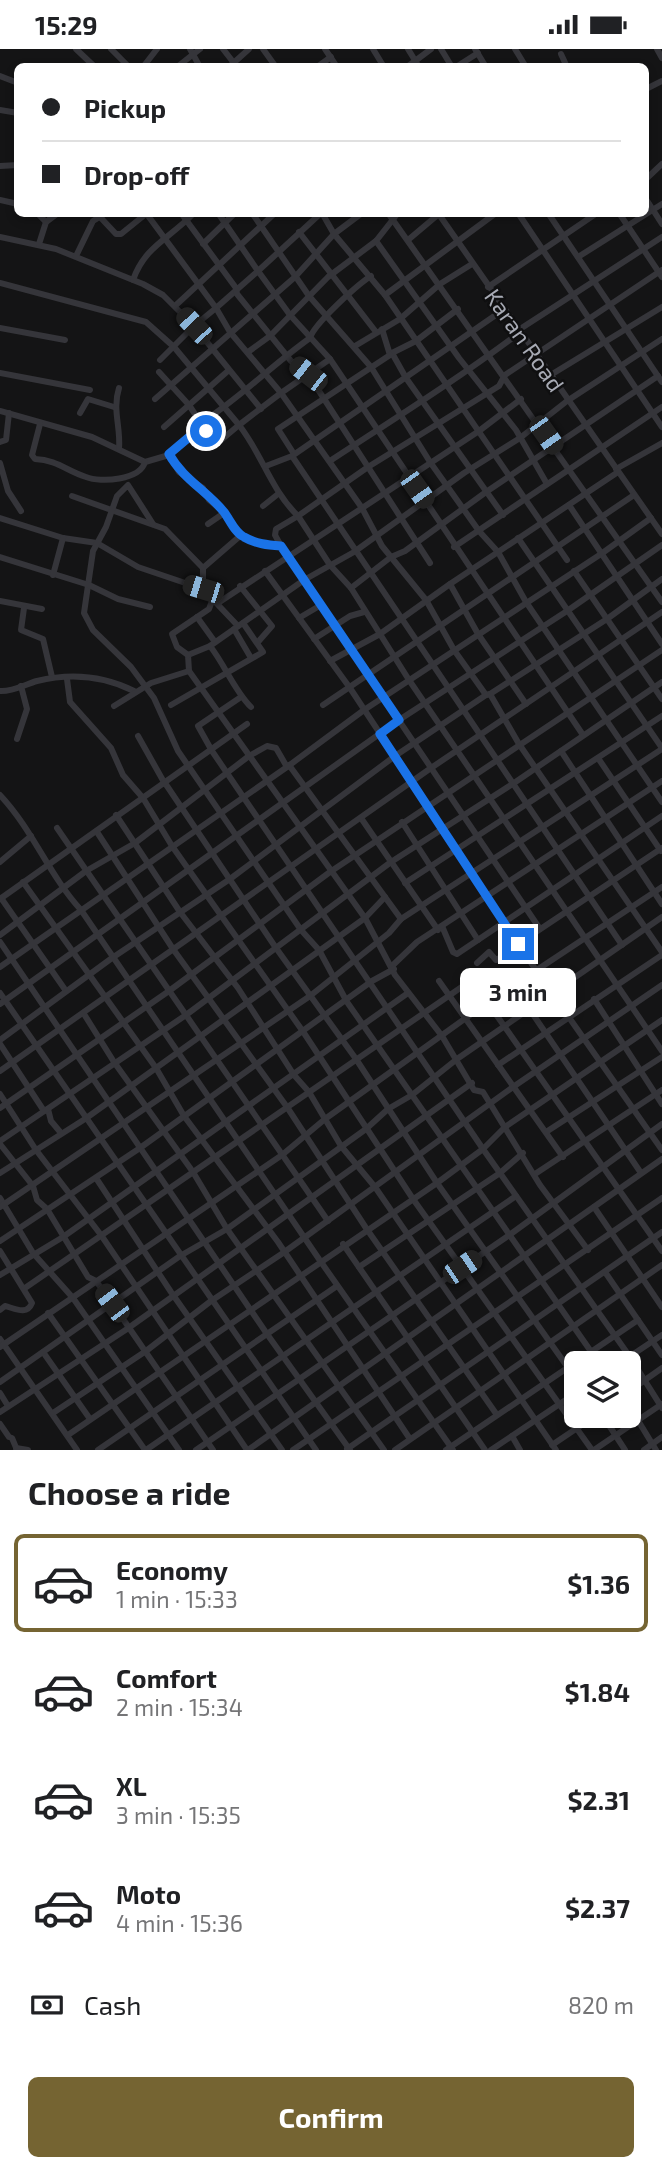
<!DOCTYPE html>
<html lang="en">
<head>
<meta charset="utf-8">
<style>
	body { margin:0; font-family:"Exo 2",sans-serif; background:#f2f2f2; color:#202124; height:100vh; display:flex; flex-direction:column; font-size:26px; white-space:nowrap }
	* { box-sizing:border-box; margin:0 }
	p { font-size:23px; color:#757577 }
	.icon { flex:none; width:38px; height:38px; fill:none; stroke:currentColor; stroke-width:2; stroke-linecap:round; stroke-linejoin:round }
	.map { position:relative; height:1401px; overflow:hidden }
	.panel { display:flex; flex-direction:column; background:#fff; flex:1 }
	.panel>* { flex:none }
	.hud { position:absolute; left:14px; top:14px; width:635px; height:154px; border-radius:10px; box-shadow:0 4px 10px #0003; display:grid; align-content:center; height:154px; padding:0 28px; background:#fff }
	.controls { position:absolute; left:564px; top:1302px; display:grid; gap:14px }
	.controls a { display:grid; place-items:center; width:77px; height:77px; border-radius:10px; background:#fff; box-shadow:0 4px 10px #0003; font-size:35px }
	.end { position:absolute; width:32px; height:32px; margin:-16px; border:9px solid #1a73e8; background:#fff; box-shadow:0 0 0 4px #fff }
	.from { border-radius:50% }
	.bubble { position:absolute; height:49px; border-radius:10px; background:#fff; box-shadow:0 4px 10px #0003; font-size:23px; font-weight:700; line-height:49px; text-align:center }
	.car { position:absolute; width:21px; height:42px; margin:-21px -10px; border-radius:9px; box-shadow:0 0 5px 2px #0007; background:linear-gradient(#222 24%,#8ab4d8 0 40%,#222 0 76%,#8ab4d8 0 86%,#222 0) }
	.hud b { display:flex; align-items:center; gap:24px; height:66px; font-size:26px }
	.hud b+b { border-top:2px solid #e0e0e0 }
	.hud i { width:18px; height:18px; background:#202124 }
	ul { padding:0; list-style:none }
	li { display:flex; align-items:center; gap:21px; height:98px; margin:0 14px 10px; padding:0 14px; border:4px solid transparent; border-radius:10px }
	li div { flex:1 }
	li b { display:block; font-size:26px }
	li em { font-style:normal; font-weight:700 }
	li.on { border-color:#756432 }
	li>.icon { width:63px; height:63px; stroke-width:1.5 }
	h2 { padding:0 28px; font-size:32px; line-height:84px }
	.pay { display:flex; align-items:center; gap:18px; height:77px; padding:0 28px; font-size:26px }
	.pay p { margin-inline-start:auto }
	.primary-button { display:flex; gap:14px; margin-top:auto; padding:14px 28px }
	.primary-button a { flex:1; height:80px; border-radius:10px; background:#756432; color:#fff; font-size:28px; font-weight:700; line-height:80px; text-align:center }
	.status { display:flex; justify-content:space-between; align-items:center; height:49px; padding:0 35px; background:#fff; direction:ltr }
	.status svg { height:19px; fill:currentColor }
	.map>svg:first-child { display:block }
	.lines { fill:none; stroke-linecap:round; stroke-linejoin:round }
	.minor { stroke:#35353a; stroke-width:6 }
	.route { stroke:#1a73e8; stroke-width:9 }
	.labels { text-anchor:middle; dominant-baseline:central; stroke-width:5; stroke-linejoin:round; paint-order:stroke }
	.street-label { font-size:23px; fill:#a7aab4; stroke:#0f0f10 }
</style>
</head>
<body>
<div class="status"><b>15:29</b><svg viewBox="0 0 49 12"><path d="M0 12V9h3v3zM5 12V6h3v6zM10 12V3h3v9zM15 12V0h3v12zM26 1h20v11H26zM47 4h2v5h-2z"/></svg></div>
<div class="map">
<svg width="662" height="1401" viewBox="0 0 662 1401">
	<rect width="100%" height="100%" fill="#141415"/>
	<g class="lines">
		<!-- minor -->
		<g class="minor">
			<polyline points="76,0 95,18"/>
			<polyline points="111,0 129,18"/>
			<polyline points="190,0 200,18"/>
			<polyline points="223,0 237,18"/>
			<polyline points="263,0 276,18"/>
			<polyline points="325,0 337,18"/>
			<polyline points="373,0 384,18"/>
			<polyline points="408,0 419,18"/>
			<polyline points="441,0 452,18"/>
			<polyline points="475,0 486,18"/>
			<polyline points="515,0 526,18"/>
			<polyline points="657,0 662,9"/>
			<polyline points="561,5 567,18"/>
			<polyline points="143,18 157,0"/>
			<polyline points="177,18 200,0"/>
			<polyline points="229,18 249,0"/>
			<polyline points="317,18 331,8"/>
			<polyline points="407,18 431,0"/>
			<polyline points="456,18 478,4"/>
			<polyline points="0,27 18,34"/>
			<polyline points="646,40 662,32"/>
			<polyline points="0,61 18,64"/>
			<polyline points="0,117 18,116"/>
			<polyline points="646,130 662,115"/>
			<polyline points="646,150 662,175"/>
			<polyline points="0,151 18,155"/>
			<polyline points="37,164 46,173"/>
			<polyline points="146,164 216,259 258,222 290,266 330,310 583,686"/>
			<polyline points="181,164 236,239 237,245 291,312 308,325 430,514"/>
			<polyline points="218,164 258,222 321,164"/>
			<polyline points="252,164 309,247 371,318 430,413 479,482 498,503 526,553 662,753"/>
			<polyline points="322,164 334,185 385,246 567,511"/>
			<polyline points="388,164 662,553"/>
			<polyline points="438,164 662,485"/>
			<polyline points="518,164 662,378"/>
			<polyline points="548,164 662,333"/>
			<polyline points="619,164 662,228"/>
			<polyline points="101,169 116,185 121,185 147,164"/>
			<polyline points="299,183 376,283"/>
			<path d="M0,188l56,12 87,35 20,11 31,31 22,-18 14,24 51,61 -42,32c23,29 32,65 59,91l-22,13 -1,6 6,11 259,383"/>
			<polyline points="408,191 440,164"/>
			<polyline points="376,192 459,309 516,381 547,435"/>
			<polyline points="39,195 46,173 58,164"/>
			<polyline points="203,195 235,164"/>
			<polyline points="76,207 93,172 106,164"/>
			<polyline points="578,208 662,155"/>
			<polyline points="662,221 505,326 499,337 368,418 298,467 330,516 351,539 409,631 662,1002"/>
			<path d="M133,231c12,-34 36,-41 61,-67"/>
			<polyline points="0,234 146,273 174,298 239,376 220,392 205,385 206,382 189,356 159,323"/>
			<polyline points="488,238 597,164"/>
			<polyline points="385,246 496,164"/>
			<polyline points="175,257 275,164"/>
			<polyline points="0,279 65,291"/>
			<polyline points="382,280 390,306 392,304 406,329 503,466"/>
			<polyline points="517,282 662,188"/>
			<polyline points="355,297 400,270 440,235 472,215"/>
			<polyline points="248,303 270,287 328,228 376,192 398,164"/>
			<polyline points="392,304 416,292 458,260"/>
			<polyline points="330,310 281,344 362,459 382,497 426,551 454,601 486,646 490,645 519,695 662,903"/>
			<polyline points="160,311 194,277 261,360"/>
			<polyline points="0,324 90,341"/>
			<polyline points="549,327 662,258"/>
			<polyline points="155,350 295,228 334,185 362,164"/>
			<polyline points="0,362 92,388 145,413 169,406 188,389 205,385"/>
			<polyline points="80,364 88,350 114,358"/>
			<path d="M201,374c39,-25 71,-58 109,-85 4,-14 47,-53 61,-62"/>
			<path d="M40,375l-8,31 3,4c22,1 32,12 51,18 15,6 54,3 59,-15"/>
			<polyline points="164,378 229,321"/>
			<polyline points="0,393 6,391 9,364"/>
			<path d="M119,400c2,-22 -7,-39 0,-61"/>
			<polyline points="294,405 278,380 390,306"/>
			<polyline points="169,406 179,423 203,439 209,451 219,459 240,487 203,519"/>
			<polyline points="292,407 622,896"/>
			<path d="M330,412c64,-42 128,-82 189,-128"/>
			<polyline points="0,414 8,442 21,462"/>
			<polyline points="266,417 292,407 503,261"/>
			<polyline points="616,420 662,394"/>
			<polyline points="72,447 165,480 203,519 203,540 238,577"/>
			<polyline points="569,456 662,595"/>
			<polyline points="263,457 278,445"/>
			<polyline points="0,469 63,489 97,494 138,518 203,540"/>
			<polyline points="153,475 128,436 117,447 106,478 93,502 84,564 93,581 131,618 154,649 178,702 301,881 319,901 347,953 599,1314"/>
			<polyline points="208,475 224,464"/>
			<polyline points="240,487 258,494 281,497"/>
			<polyline points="518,489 662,699"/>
			<polyline points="454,498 662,358"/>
			<polyline points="0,508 89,536 118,550 150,558"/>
			<polyline points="265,522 350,639 551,944"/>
			<polyline points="574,522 662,650"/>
			<polyline points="53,526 63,489"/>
			<polyline points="450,535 478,585 526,655"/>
			<polyline points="240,537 272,577 258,593"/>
			<polyline points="351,539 391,508 405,502 486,443 658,327"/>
			<polyline points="0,552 42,560"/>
			<polyline points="218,554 479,382 521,350"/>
			<polyline points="24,559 21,581 43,590 52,628"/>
			<polyline points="197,568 215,593"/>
			<polyline points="299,569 321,556"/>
			<polyline points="234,580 251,609"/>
			<polyline points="314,590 350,567 364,563"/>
			<path d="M210,597c15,19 24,44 41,61"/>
			<polyline points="188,606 189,622 365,869 395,926 442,987 474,1041 483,1043 540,1136 588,1201"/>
			<polyline points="188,606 210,597 304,531 354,503 464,424 520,389 567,352 662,290"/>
			<polyline points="188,606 177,598 172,585 209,560 212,552"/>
			<polyline points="330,612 380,585 450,535 618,423"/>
			<polyline points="67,630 70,653 111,699 123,726 143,749 172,797 304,984 413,1150 592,1401"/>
			<path d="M0,642c12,1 26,-7 37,-10 33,-8 67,-5 97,10"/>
			<polyline points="490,645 607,570 662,530"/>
			<polyline points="241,648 198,677 212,702 483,1100 630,1308 662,1359"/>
			<polyline points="171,656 263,603 243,574"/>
			<polyline points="323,656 634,446"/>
			<polyline points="114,657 151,634 189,622"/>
			<polyline points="138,687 165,735"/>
			<polyline points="17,690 27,660 21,637"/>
			<polyline points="561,702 662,855"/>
			<polyline points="598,709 661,802"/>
			<polyline points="289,716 401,870"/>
			<polyline points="165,734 276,899 356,1010 437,1134 576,1330"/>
			<path d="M0,746c33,35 49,80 81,115l240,352 132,188"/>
			<polyline points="116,766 180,863 238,939 294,1026 309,1043 341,1097 375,1138 556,1401"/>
			<polyline points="361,769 438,881"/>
			<polyline points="402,773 478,891"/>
			<polyline points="57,779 328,1172"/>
			<polyline points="97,783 173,900 287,1058 366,1179 497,1366"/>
			<polyline points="0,813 31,787"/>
			<polyline points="23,833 156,1019 184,1067 278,1193 410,1390"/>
			<polyline points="405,834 662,667"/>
			<polyline points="1,849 66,942"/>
			<polyline points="0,850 247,675"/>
			<polyline points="442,877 453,903 457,905 662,767"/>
			<polyline points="0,886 86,822 135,794 249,707 267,697 276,699 287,718"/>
			<polyline points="0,893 267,1285 350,1401"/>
			<polyline points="518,895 662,799"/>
			<polyline points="477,914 489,903 496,911 520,898"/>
			<polyline points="392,917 417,893 662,732"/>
			<polyline points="0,918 287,718 364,661 601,505 651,469"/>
			<polyline points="439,932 563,1108"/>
			<polyline points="0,944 316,1401"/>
			<polyline points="594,950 662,1055"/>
			<polyline points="488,954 662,1202"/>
			<polyline points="0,955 399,671 567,562 662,496"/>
			<polyline points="530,961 641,1124"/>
			<polyline points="84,965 114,1013 193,1123 227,1180 384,1401"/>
			<polyline points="568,967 662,1101"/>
			<polyline points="0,991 112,909 230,830 395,707 486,646"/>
			<polyline points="0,995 44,1062"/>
			<polyline points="498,1016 662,906"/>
			<polyline points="0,1022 431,719 662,563"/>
			<polyline points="0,1045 36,1101 101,1186 247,1401"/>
			<polyline points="0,1059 169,942 330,823 662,601"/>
			<polyline points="48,1060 51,1072 61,1084"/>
			<polyline points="546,1083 662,1008"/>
			<polyline points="0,1092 186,966 391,813 514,734 662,633"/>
			<polyline points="0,1095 33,1137 37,1151 47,1160 88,1228 96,1232 112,1254 213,1401"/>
			<polyline points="0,1124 85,1070 365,869 385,848"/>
			<polyline points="535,1125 662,1041"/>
			<polyline points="96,1129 171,1243 282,1401"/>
			<polyline points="0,1149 33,1204 73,1249 179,1401"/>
			<polyline points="0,1158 310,947 389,884 401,870 662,700"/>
			<polyline points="594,1158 662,1258"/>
			<polyline points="0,1192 140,1099 372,932 394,920"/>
			<polyline points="343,1195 485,1401"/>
			<path d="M0,1202l32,52c-5,13 -18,5 -27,3l-5,4"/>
			<polyline points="359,1218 500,1124 523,1104"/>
			<polyline points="605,1223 662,1306"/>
			<polyline points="0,1226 63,1188 408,944"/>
			<polyline points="25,1239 466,935 484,956"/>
			<polyline points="48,1264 145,1401"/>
			<polyline points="0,1290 77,1401"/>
			<polyline points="0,1298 282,1106 325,1070 484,956 662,838"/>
			<polyline points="43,1303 90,1370"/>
			<polyline points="620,1314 662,1286"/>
			<polyline points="0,1333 180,1207 227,1180 366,1080 388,1060 412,1046 457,1010 662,868"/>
			<polyline points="628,1343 662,1319"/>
			<polyline points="0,1344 8,1357"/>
			<polyline points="628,1355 656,1401"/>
			<polyline points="0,1363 127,1280 472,1034"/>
			<polyline points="53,1364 146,1302 211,1252 283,1204 513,1038 662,936"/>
			<polyline points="603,1367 625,1401"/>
			<polyline points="0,1375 9,1388 12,1389 17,1401"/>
			<polyline points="68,1386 437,1134 483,1100 505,1078 662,971"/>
			<polyline points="512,1387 520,1401"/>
			<polyline points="552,1396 595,1367"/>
			<polyline points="16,1399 28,1401"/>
			<polyline points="347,1400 662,1183"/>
			<polyline points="98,1401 337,1237"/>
			<polyline points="146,1401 516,1147"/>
			<polyline points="196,1401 508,1187 662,1075"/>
			<polyline points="248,1401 662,1110"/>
			<polyline points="293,1401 662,1149"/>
			<polyline points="395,1401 662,1216"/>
			<polyline points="446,1401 638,1271"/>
			<polyline points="491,1401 576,1344"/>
			<polyline points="594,1401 662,1355"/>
			<polyline points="644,1401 662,1388"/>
		</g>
	</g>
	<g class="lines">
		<!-- route -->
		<path class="route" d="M206,382l-1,3 -17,4 -19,16c14,25 38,37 55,58 6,8 11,21 20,25 12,7 24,8 37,9l118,174 -19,14 138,210"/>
	</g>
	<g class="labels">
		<!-- street labels -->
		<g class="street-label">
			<text transform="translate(525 291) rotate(55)">Karan Road</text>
		</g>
	</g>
</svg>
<div class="controls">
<a><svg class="icon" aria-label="layers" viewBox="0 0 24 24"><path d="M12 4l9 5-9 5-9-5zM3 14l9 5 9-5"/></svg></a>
</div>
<i class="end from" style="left:206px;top:382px"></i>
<i class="end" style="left:518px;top:895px"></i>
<div class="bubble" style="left:460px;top:919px;width:116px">3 min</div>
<i class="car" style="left:194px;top:277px;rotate:317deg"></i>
<i class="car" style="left:308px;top:325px;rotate:308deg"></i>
<i class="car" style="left:546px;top:386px;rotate:145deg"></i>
<i class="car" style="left:417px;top:440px;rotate:145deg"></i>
<i class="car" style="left:203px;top:540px;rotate:287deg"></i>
<i class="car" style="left:462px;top:1218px;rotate:56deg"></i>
<i class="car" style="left:112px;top:1254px;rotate:323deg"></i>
<div class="hud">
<b><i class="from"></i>Pickup</b>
<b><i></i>Drop-off</b>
</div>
</div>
<section class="panel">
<h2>Choose a ride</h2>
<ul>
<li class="on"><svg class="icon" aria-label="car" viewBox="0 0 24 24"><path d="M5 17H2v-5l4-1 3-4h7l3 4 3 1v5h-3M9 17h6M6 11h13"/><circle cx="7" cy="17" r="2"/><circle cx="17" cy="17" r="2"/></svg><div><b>Economy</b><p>1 min · 15:33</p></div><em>$1.36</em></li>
<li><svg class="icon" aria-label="car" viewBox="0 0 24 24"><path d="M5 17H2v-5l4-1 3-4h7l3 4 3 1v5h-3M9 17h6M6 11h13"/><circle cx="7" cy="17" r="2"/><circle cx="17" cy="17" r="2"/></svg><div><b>Comfort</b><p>2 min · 15:34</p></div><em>$1.84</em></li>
<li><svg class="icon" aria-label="car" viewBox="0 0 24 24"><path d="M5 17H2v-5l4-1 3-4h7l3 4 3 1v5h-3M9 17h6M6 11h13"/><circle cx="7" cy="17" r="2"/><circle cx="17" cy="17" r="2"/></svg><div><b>XL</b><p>3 min · 15:35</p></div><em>$2.31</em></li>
<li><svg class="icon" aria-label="car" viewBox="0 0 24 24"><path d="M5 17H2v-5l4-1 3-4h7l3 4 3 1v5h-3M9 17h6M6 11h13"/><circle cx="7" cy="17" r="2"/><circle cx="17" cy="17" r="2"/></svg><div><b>Moto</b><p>4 min · 15:36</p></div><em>$2.37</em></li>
</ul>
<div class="pay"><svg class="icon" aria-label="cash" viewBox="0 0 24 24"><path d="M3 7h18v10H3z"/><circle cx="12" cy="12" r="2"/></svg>Cash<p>820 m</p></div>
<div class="primary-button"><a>Confirm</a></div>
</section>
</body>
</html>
